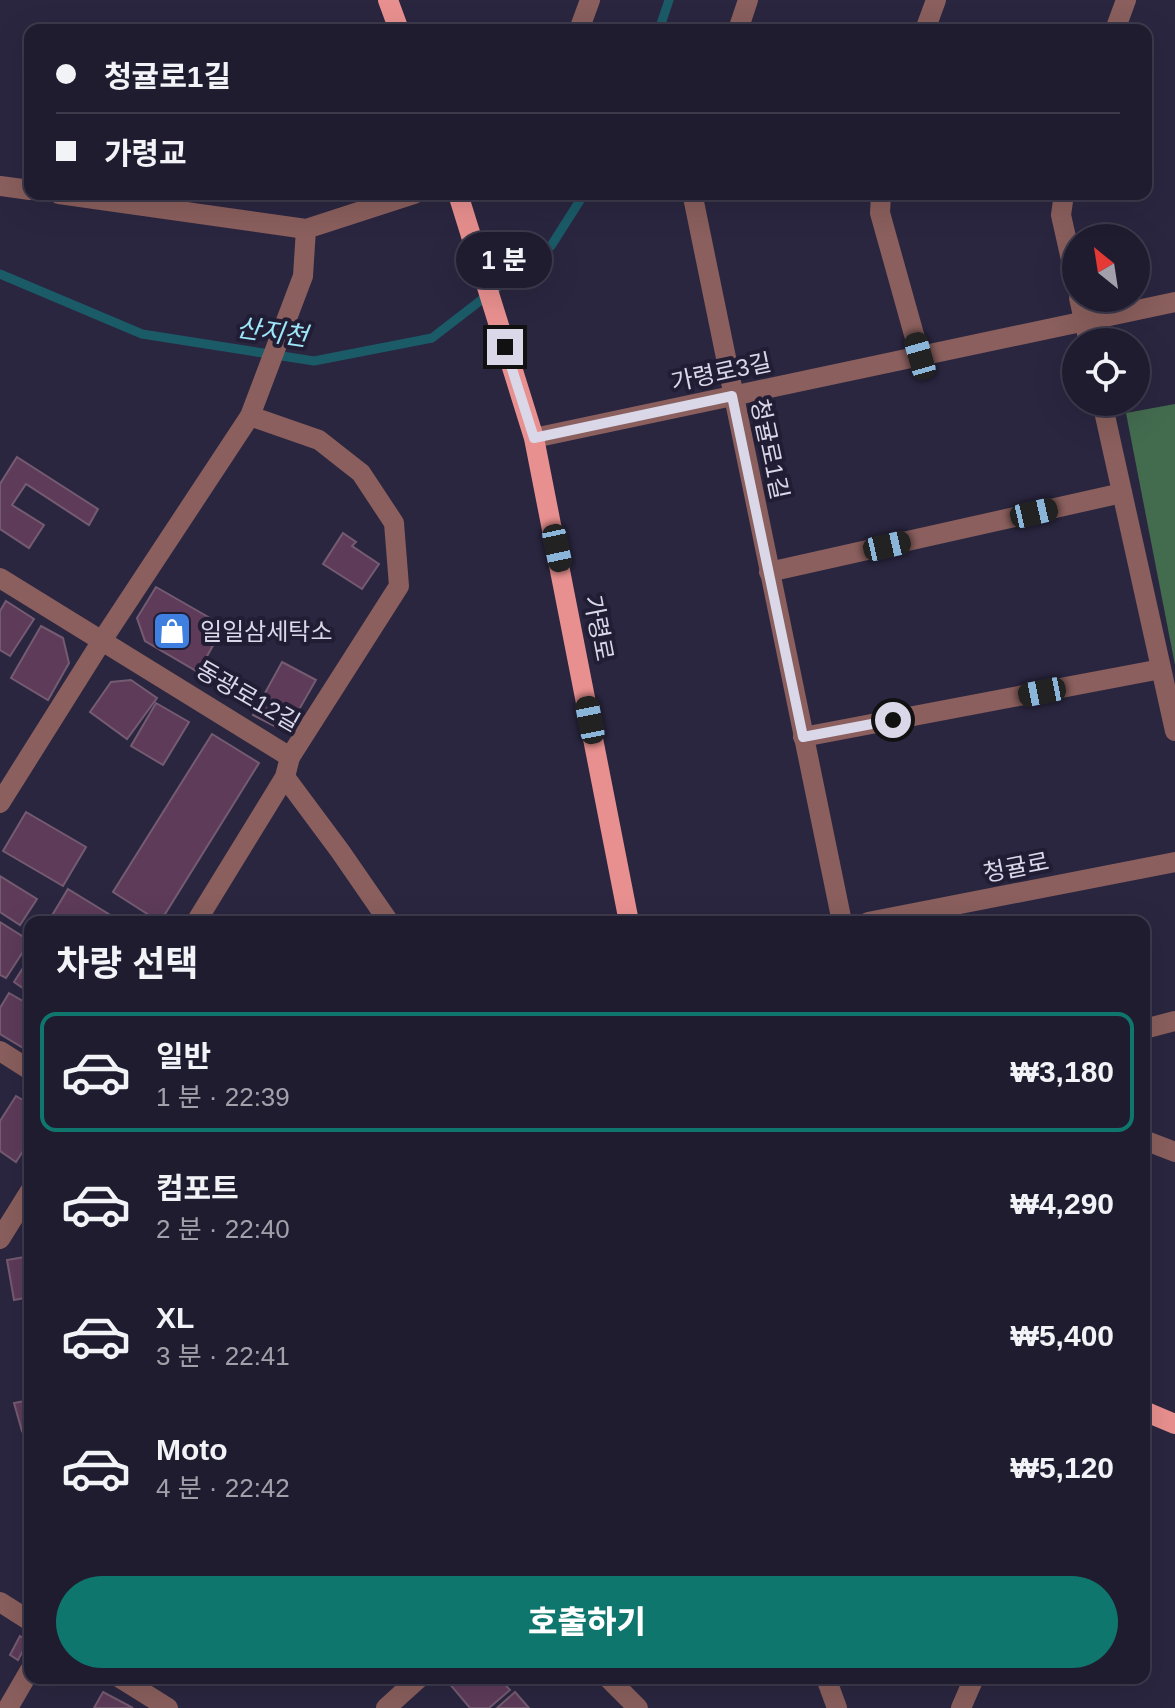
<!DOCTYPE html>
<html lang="ko">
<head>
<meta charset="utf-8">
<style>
	body { margin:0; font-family:Helvetica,"Noto Sans KR",sans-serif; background:#2d293c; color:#f1f3f6; height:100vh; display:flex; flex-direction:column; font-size:30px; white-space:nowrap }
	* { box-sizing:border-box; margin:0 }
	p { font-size:26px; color:#a2a1ab }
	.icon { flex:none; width:44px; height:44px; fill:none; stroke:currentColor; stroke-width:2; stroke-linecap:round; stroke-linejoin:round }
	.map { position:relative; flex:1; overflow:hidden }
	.sheet { position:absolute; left:24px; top:916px; width:1126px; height:768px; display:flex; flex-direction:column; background:#201c30; border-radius:16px; box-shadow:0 8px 32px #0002,0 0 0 2px #3d3a4c }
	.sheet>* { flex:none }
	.hud { position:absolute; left:24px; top:24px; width:1128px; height:176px; border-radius:16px; box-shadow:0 8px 32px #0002,0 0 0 2px #3d3a4c; display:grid; align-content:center; height:176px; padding:0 32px; background:#201c30 }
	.needle { width:52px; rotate:330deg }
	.fabs { position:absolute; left:1062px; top:224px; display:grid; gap:16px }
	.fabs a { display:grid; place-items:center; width:88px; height:88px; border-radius:50%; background:#201c30; box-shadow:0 8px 32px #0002,0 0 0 2px #3d3a4c; font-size:40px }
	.end { position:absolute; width:36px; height:36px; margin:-18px; border:10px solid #d9d7e8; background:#111; box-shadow:0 0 0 4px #111 }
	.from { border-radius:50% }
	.bubble { position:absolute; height:56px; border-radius:28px; background:#201c30; box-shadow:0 8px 32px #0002,0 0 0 2px #3d3a4c; font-size:26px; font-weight:800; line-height:56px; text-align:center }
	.car { position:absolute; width:24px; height:48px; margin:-24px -12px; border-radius:10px; box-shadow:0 0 6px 2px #0007; background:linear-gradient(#222 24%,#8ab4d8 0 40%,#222 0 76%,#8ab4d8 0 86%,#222 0) }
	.hud b { display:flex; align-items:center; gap:28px; height:76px; font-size:30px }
	.hud b+b { border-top:2px solid #3d3a4c }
	.hud i { width:20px; height:20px; background:#f1f3f6 }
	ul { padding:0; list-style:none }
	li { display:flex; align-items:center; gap:24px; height:120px; margin:0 16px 12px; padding:0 16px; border:4px solid transparent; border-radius:16px }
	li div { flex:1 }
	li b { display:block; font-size:30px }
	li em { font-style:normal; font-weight:800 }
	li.current { border-color:#0f766e }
	li>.icon { width:72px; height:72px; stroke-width:1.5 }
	h2 { padding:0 32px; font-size:36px; line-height:96px }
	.primary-button { display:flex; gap:16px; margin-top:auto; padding:16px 32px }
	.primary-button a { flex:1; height:92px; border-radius:48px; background:#0f766e; color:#fff; font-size:32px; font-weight:800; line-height:92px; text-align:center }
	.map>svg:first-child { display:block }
	.forest { fill:#436c4f }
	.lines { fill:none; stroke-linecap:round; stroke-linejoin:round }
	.stream { stroke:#1b5b68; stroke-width:9 }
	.building { fill:#5d3b59; stroke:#755b71; stroke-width:2 }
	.minor { stroke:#8a5f5d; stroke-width:20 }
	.major { stroke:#e8908f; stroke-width:20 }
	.route { stroke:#d9d7e8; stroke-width:10 }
	.labels { text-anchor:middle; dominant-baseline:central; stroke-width:8; stroke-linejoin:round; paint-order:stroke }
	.street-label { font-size:24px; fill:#d9d7e8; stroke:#211d35 }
	.poi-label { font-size:24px; fill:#d9d7e8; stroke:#211d35; text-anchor:start }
	.water-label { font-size:26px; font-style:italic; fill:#9ee7f9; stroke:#211d35 }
</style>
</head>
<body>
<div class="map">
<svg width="1175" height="1708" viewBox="0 0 1175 1708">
	<rect width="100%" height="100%" fill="#2a2640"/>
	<!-- forest -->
	<polygon class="forest" points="1175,404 1175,665 1126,413"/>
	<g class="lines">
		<!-- stream -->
		<g class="stream">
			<polyline points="659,30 669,0"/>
			<polyline points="0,274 142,334 314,361 432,338 551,246 584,194"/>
		</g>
	</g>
	<!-- building -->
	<g class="building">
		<polygon points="17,457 98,509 89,525 26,484 12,505 44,525 29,548 0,529 0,484"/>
		<polygon points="343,533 356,542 352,546 379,564 362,589 323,564"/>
		<polygon points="156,587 224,626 198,672 145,641 137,618"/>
		<polygon points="6,601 34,619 10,656 0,650 0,611"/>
		<polygon points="41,626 63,638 69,663 48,700 11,678"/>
		<polygon points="282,662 316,680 297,713 305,717 280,729 253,715"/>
		<polygon points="131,680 157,698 127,739 90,712 111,682"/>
		<polygon points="156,703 189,722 163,765 131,746"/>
		<polygon points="212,734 259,763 160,922 113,892"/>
		<polygon points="26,812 86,847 63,886 3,851"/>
		<polygon points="0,876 37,899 20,925 0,912"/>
		<polygon points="68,889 120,921 119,922 48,922"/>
		<polygon points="0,922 30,941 6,978 0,975"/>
		<polygon points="30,957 30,993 14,982"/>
		<polygon points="9,993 30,1005 30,1052 0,1034 0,1008"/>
		<polygon points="16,1096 30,1104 30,1140 16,1162 0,1151 0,1121"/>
		<polygon points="30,1256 30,1297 14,1300 7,1260"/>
		<polygon points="30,1400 30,1445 22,1431 14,1403"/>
		<polygon points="20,1636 28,1641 18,1660 10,1655"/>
		<polygon points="453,1678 499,1678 510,1690 489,1708 470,1708 448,1682"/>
		<polygon points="103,1692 133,1708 94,1708"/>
		<polygon points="515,1692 529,1708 497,1708"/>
	</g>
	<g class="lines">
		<!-- minor -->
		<g class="minor">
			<polyline points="579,30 590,0"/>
			<polyline points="738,30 748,0"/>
			<polyline points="925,30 936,0"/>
			<polyline points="1115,30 1126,0"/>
			<polyline points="0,186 30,190"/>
			<polyline points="59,194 306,229 414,194"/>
			<polyline points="695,194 694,202 842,922"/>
			<polyline points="881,194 880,213 920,356"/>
			<polyline points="1064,194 1061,215 1076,282"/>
			<polyline points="1079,298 1089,342"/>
			<polyline points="1102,402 1175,731"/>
			<polyline points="534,438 1175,302"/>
			<polyline points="769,572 1122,493"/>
			<polyline points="0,578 290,757"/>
			<polyline points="803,737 1161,669"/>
			<polyline points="285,777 340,851 389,922"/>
			<polyline points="0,803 103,639 250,416 303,276 306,229"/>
			<polyline points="196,922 285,777 290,757 399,586 394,523 361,473 319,440 250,416"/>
			<polyline points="868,922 1175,862"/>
			<polyline points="1144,1029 1175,1021"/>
			<polyline points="0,1051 30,1070"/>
			<polyline points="1144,1140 1175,1152"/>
			<polyline points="0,1239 30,1191"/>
			<polyline points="0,1602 30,1621"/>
			<polyline points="120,1678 168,1708"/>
			<polyline points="608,1678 638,1708"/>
			<polyline points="826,1678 837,1708"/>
			<polyline points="8,1708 30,1670"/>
			<polyline points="386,1708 419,1678"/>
			<polyline points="961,1708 974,1678"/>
		</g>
		<!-- major -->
		<g class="major">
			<polyline points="388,0 399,30"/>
			<polyline points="458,194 534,438 629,922"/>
			<polyline points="1144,1411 1175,1424"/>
		</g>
	</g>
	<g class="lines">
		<!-- route -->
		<polyline class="route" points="505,347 534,438 732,396 803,737 893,720"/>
	</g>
	<!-- icons -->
	<defs>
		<g id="shop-square" transform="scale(2)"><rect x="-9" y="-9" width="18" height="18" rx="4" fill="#3f7fe0" stroke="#211d35"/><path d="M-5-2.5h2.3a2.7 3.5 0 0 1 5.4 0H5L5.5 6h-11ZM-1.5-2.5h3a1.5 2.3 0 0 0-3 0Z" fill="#fff"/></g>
	</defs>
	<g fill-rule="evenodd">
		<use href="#shop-square" x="172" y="631"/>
	</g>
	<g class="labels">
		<!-- street labels -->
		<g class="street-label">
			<text transform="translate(721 372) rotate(-12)">가령로3길</text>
			<text transform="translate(770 449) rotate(78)">청귤로1길</text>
			<text transform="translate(599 628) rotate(79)">가령로</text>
			<text transform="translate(248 696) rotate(30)">동광로12길</text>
			<text transform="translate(1016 867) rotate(-11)">청귤로</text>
		</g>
		<!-- poi labels -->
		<g class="poi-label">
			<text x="200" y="631">일일삼세탁소</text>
		</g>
		<!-- water labels -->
		<g class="water-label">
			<text transform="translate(272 332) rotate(8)">산지천</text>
		</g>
	</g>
</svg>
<div class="fabs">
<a><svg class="needle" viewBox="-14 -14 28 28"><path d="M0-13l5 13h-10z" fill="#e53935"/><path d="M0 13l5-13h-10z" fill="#a2a1ab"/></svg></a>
<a><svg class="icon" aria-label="locate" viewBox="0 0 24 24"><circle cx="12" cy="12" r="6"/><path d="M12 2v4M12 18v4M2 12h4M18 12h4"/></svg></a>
</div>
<i class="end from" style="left:893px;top:720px"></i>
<i class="end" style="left:505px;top:347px"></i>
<div class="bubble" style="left:456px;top:232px;width:96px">1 분</div>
<i class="car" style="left:920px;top:356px;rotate:344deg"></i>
<i class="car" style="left:1034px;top:513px;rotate:77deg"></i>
<i class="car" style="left:887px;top:546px;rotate:77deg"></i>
<i class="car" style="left:557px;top:548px;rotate:168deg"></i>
<i class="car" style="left:1042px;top:692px;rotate:259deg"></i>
<i class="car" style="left:590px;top:720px;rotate:349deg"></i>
<div class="hud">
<b><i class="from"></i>청귤로1길</b>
<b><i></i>가령교</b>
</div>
<section class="sheet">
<h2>차량 선택</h2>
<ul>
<li class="current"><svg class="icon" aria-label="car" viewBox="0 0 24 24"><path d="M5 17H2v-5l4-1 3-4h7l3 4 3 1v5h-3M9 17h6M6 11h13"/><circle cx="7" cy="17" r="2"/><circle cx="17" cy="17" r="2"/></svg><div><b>일반</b><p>1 분 · 22:39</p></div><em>₩3,180</em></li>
<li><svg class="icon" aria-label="car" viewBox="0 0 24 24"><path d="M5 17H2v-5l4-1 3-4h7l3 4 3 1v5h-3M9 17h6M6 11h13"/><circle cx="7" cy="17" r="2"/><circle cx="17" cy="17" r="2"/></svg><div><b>컴포트</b><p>2 분 · 22:40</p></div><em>₩4,290</em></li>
<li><svg class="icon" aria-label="car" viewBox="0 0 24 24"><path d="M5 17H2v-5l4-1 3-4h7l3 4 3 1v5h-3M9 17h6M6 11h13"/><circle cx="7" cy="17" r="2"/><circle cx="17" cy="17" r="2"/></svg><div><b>XL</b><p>3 분 · 22:41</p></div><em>₩5,400</em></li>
<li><svg class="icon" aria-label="car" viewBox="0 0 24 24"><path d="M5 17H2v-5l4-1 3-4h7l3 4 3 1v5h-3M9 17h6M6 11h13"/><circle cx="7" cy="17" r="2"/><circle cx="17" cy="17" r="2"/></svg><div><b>Moto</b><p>4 분 · 22:42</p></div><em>₩5,120</em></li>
</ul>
<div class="primary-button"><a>호출하기</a></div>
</section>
</div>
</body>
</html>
